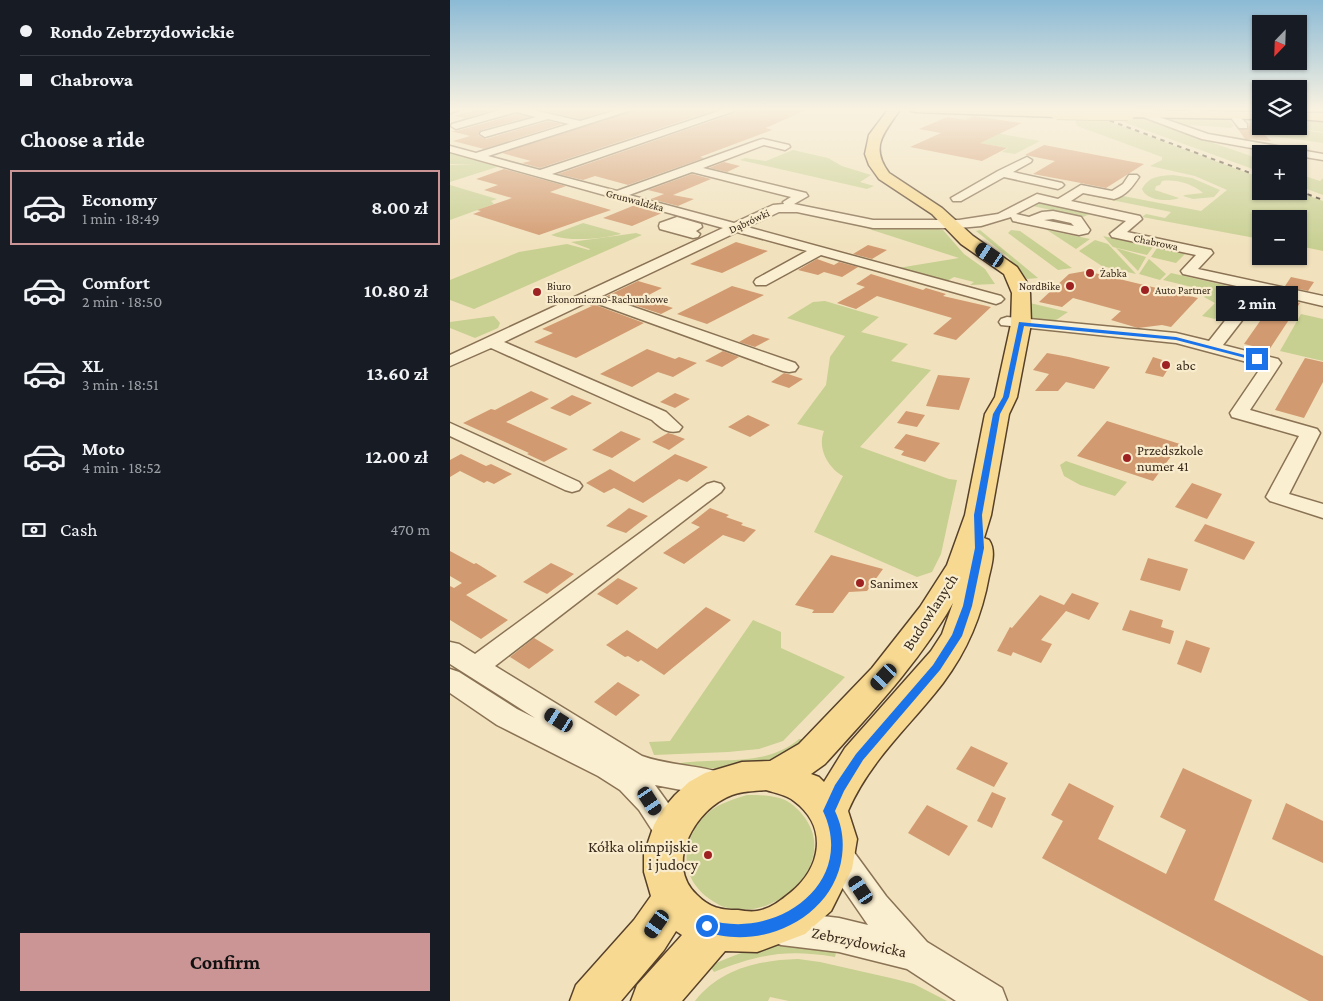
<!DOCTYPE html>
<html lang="en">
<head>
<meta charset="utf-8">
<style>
	body { margin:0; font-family:"Crimson Pro",serif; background:#242831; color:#f1f3f6; height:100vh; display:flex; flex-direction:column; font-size:19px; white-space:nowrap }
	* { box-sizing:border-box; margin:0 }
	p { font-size:16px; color:#9ea1a6 }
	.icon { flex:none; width:28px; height:28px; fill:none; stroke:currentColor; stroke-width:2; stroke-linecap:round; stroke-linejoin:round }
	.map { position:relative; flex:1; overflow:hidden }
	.details { display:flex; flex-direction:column; background:#171b24; width:450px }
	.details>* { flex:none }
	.top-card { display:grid; align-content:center; height:110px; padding:0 20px; background:#171b24 }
	.needle { width:32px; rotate:203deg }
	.tools { position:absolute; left:802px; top:15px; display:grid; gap:10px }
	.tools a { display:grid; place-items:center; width:55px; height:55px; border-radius:0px; background:#171b24; box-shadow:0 1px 4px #0004; font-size:25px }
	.end { position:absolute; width:22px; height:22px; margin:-11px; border:6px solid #1a73e8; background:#fff; box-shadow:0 0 0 2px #fff }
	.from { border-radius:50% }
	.bubble { position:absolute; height:35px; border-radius:0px; background:#171b24; box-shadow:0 1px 4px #0004; font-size:16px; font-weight:700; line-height:35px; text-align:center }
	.car { position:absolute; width:15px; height:30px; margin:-15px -8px; border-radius:6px; box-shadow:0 0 4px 1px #0007; background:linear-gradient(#222 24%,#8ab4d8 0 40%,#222 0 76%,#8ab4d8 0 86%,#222 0) }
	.top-card b { display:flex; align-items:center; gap:18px; height:48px; font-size:19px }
	.top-card b+b { border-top:1px solid #363941 }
	.top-card i { width:12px; height:12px; background:#f1f3f6 }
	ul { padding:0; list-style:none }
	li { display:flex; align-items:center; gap:15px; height:75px; margin:0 10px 8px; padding:0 10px; border:2px solid transparent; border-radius:0px }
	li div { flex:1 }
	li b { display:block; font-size:19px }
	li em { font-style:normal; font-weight:700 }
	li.selected { border-color:#cb9596 }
	li>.icon { width:45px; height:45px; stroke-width:1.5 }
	h2 { padding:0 20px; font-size:22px; line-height:60px }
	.pay { display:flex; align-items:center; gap:12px; height:55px; padding:0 20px; font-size:19px }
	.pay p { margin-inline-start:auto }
	.button { display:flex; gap:10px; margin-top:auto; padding:10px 20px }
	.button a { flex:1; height:58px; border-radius:0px; background:#cb9596; color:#111; font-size:20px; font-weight:700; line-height:58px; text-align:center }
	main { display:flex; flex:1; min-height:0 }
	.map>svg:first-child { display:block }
	.green { fill:#c7cf91 }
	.building { fill:#d29a70 }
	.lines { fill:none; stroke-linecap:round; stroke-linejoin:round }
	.minor-casing { stroke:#8a7255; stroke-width:3 }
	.major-casing { stroke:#57402a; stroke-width:3 }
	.minor { fill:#fbefd1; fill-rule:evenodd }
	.major { fill:#f7d991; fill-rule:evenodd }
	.rail { stroke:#38291b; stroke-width:2; stroke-dasharray:4.5 4.5; stroke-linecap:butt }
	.major-bridge-casing { stroke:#57402a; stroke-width:14; stroke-linecap:butt }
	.major-bridge { stroke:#f7d991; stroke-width:13 }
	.route { fill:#1a73e8 }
	.poi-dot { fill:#9d2221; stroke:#f8eccd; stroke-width:2 }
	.labels { text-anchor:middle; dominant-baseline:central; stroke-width:4.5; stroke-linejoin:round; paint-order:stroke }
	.far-street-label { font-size:11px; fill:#38291b; stroke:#f8eccd }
	.far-poi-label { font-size:11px; fill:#38291b; stroke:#f8eccd; text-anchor:start }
	.poi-label { font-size:14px; fill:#38291b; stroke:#f8eccd; text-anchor:start }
	.near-street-label { font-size:16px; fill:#38291b; stroke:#f8eccd }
	.near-poi-label { font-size:16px; fill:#38291b; stroke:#f8eccd; text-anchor:end }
</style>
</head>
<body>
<main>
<section class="details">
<div class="top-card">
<b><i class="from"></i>Rondo Zebrzydowickie</b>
<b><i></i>Chabrowa</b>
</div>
<h2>Choose a ride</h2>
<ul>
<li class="selected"><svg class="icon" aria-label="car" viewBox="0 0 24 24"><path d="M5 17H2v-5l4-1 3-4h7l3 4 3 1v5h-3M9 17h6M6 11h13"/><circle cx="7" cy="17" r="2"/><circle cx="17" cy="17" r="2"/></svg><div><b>Economy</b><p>1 min · 18:49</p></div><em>8.00 zł</em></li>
<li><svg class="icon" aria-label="car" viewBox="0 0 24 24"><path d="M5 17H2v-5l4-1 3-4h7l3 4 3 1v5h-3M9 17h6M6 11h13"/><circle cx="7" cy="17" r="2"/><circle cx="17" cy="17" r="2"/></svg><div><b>Comfort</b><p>2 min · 18:50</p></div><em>10.80 zł</em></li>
<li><svg class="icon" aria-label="car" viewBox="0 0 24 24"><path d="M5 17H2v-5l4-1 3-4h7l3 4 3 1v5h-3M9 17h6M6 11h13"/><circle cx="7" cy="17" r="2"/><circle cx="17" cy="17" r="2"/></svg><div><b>XL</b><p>3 min · 18:51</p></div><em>13.60 zł</em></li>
<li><svg class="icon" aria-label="car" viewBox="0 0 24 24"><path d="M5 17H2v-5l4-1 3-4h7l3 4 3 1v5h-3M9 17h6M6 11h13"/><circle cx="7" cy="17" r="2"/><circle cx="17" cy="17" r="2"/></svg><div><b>Moto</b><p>4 min · 18:52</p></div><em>12.00 zł</em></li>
</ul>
<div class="pay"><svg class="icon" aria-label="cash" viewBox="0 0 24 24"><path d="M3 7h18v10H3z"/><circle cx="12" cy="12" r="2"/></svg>Cash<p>470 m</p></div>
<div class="button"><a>Confirm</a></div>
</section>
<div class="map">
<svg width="873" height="1001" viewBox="0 0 873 1001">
	<rect width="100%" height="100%" fill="#f1e2bd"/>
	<!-- green -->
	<g class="green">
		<polygon points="522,114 571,114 585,118 580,120 581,118 540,114 538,117 526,115 504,125 590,141 565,154 552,152 558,148 518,141 516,139 518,137 484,131"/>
		<polygon points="642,115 811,178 811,191 846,191 873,201 873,251 849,246 849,219 811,219 811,238 805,238 692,217 696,214 715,218 721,212 637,195 641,192 673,196 751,211 777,190 745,176 700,166 712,160 712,157 627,126 625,120"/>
		<polygon points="654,115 685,116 798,155 811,160 811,172"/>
		<polygon points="702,117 777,117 784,126 781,128 741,125 730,126"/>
		<polygon points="794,118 811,118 811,126 826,126 873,133 873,143 815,135 798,123 803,122 797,121"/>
		<polygon points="849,119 873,120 873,132 832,126 849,126"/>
		<polygon points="343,150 378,158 392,166 421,175 410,182 424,186 417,189 290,160 295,158 316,161"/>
		<polygon points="0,152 23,158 21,160 25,159 50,166 0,182 0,165 24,165 0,164"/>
		<polygon points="849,174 870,181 873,178 873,195 849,186"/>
		<path d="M723,175l19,3 28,12 -6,7 -21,2 -10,-3 2,-1 18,-2c-10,-9 -27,-14 -41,-12l-2,4 -4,1 -1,4 24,8c-10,4 -33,3 -37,-9 7,-13 17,-13 31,-14z"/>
		<polygon points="0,185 47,199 41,201 44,204 0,220"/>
		<polygon points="589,201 642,213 633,217 578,205"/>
		<path d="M133,223l36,10 2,1c-21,5 -50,8 -70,1z"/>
		<polygon points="414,226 478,227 493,230 514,254 535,269 545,284 520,285 524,282 504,277 497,281 492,281 448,268 509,258 419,229"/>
		<polygon points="530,230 588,278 577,279 557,256 526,231"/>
		<polygon points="561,230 570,231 622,268 608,270 558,233"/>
		<polygon points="597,230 640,239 626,249"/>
		<polygon points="186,233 192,235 24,309 0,300 0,280 69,252 117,244 139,250 140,249 121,242"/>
		<polygon points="653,236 703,247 697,255 663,247"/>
		<polygon points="645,240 658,244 686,274 652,266 629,251"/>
		<polygon points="666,248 696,257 688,271"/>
		<polygon points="707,248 735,254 726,263 701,257"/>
		<polygon points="699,259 716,274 710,280 689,274"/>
		<polygon points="721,273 791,289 765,319 752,316 765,303 754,297 758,291 713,280"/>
		<path d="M375,301l54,16 -18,15 47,12 -17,17 40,9 -71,77 89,32 8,1 -16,74 -9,18 -15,5 -103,-45 29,-56c-15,-8 -26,-28 -19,-45l-27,-7 29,-39 4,-28 15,-21 -58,-18 26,-16z"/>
		<polygon points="580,303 618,312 600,324 580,319"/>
		<polygon points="851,314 873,319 873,361 830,351"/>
		<polygon points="44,316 50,323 48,328 25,338 0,328 0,322"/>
		<polygon points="616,461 677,482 665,496 630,485 614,476 610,465"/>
		<polygon points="303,620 331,632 331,648 395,677 333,741 309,749 278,752 204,755 199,742 220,741"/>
		<path d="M349,739h6l2,2c-9,6 -18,12 -27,17 -27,12 -78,12 -106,8l1,-2c41,-8 89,5 124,-25z"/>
		<path d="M297,795c13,0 26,0 38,5 8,4 15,11 20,18 28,39 -12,85 -52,91 -12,1 -27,1 -37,-6 -38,-21 -38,-63 -7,-91 11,-9 25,-13 38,-17z"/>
		<path d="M339,943l48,4 -2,10c-48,-8 -76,-3 -121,15l-4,-6c29,-14 47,-19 79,-23z"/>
		<path d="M348,959l22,3 75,17 19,5 33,17h-158l-19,-4 -2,4h-73c25,-32 64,-41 103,-42z"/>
	</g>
	<!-- building -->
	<g class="building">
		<polygon points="34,108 50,108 15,118 5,116"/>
		<polygon points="84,108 166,108 130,119"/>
		<polygon points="190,108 268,109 90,168 72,163 81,161 52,153"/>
		<polygon points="299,108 360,108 316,128 322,130 250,157 254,158 178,185 145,176 133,180 108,174"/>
		<polygon points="66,114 79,117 31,130 28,135 36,139 98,121 112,124 34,149 3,141 20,136 1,131 7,131"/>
		<polygon points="524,116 572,123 530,143 557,148 532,161 460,147 491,133 469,129 497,117 515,120"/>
		<polygon points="801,121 821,141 795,139 788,129 798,129"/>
		<polygon points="594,145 694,164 656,188 631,183 583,174 605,161 575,155"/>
		<polygon points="274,162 290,166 277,172 259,168"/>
		<polygon points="54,169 116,186 100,192 161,210 89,235 23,214 31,211 27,210 62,198 34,190 48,185 26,179"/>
		<polygon points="242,174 261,179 223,195 244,199 228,206 201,199 214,194 198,190"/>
		<polygon points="185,205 212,213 182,226 153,218"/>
		<polygon points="286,242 318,251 272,273 240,264"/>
		<polygon points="418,245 437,250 422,259 403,254"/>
		<polygon points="367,259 384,265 389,262 408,267 392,277 374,272 368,275 348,270"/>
		<polygon points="636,271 748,298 721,327 712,325 688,328 661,320 671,311 623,298 612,307 589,302 619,274"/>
		<polygon points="421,274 473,290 476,288 496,294 493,296 541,307 506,340 483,334 502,318 427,296 406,309 387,303 415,287 406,284"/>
		<polygon points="841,277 864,282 858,291 835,286"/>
		<polygon points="188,281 212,288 193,298 223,308 211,314 157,296"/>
		<polygon points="282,286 314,295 257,324 227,314"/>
		<polygon points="827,297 850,303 819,350 794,344"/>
		<polygon points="140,303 194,323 126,358 84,342 103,333 92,329 142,306 137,304"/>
		<polygon points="303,334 320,339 305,347 289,342"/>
		<polygon points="197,349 225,359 229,357 247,363 223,377 208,372 182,387 150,374"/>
		<polygon points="273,351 289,357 272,367 255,361"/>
		<polygon points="597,353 619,357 660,367 644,389 616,382 608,391 585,391 599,374 583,370"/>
		<polygon points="703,357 722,363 713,377 695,373"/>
		<polygon points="855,358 873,362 873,382 854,418 825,410"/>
		<polygon points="334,373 338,374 353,379 339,388 321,382"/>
		<polygon points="488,375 520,378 509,410 476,406"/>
		<polygon points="81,391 99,399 56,422 118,449 94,462 77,454 79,453 13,423 41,409 45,410"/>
		<polygon points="225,393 240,399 225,408 210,402"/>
		<polygon points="122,395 142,403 120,416 100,408"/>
		<polygon points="456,411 475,415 467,427 447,423"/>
		<polygon points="298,415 320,425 300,437 278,427"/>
		<polygon points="657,421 730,444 703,481 627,456"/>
		<polygon points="171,431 191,439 162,458 142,450"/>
		<polygon points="218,433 222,434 235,439 219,450 202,442"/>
		<polygon points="456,434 490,443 475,462 451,455 454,451 444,448"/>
		<polygon points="11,454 36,466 41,464 62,474 44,484 37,481 34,483 10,471 0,477 0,460"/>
		<polygon points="225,454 258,467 237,482 229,479 193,503 164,488 154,493 136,483 160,469 184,482"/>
		<polygon points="742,483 772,494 757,519 725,507"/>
		<polygon points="179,508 198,516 176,533 156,526"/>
		<polygon points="260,508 279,515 276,517 293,523 291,525 306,530 294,542 273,535 234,564 213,553 250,527 241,523"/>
		<polygon points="755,524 805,542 794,560 744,541"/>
		<polygon points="0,551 24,564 26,563 47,576 16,595 58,620 31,639 0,620 0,586 4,588 12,583 0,576"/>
		<polygon points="381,555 433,569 417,591 399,592 383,613 362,613 364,610 345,605"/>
		<polygon points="698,558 738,569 730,591 690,580"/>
		<polygon points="101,563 124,574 97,594 73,582"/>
		<polygon points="168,578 188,588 167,605 147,594"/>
		<polygon points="622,593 649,603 639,620 616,611 591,640 602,644 591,663 563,652 561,656 547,651 560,627 562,628 590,595 614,605"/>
		<polygon points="256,607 281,620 214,675 191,660 188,662 178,656 175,657 156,645 177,630 207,649"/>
		<polygon points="680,610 713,620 711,627 724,631 720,644 672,630"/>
		<polygon points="84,638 104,650 79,669 60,657"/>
		<polygon points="736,640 760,648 751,673 727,664"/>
		<polygon points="168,682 190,695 166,716 144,702"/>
		<polygon points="521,746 558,763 544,787 506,769"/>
		<polygon points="733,768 802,800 764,900 873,956 873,1001 859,1001 592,858 613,821 601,815 619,783 664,806 648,839 716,874 736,830 710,817"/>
		<polygon points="542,792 556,798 542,828 527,821"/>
		<polygon points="836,803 873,821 873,863 822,839"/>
		<polygon points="477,805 518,826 499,856 458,833"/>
	</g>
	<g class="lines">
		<!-- minor casing -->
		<g class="minor-casing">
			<g id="minor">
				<polygon points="0,108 14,108 0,113"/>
				<path d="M57,108h18l55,13 43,-13h15l-150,48 52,14 188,-62h15l-191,66 65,17 142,-51 4,-1 26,6 1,2 -5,3 -21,-5 -61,23 103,25 2,3 -14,8 79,16h86l39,-6 39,-20 21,5 23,-14 31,6 11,-7 6,-9h8l2,2c-6,9 -13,19 -25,22l-31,-6 -12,8 69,15 2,3 -15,13 84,18 2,3 -15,16 125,27v10l-59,-14 -41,53 55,14 3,4 -31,47 67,19 3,4 -31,61 34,10v14l-53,-17 -4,-4 33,-61 -67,-19 -2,-4 32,-47 -86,-23 -175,-18 -2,-3 2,-3 6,-2 169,16 33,8 41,-52 -67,-15 -2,-3 15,-16 -84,-18 -2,-3 16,-13 -87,-19 -23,12 13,3 13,-5 11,-1 28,6 9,13 -2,3 -9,2 -66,-14 -2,-4 -30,9 -22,2h-86l-76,-16h-18l-32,15 254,69 3,3 -3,3 -5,2 -175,-49 -55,30h-10l-2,-3 2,-3 51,-28 -70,-19 -135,64 193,67 3,4 -3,4 -6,1 -6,-1 -193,-70 -86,41 162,70 16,15 -3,4c-12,3 -18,-3 -27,-11l-161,-72 -41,18v-11l273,-127 -273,-76v-6l26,7 93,-29 -21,-5 -63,18 -5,-3 1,-2 55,-15 -20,-5 -60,17 -5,-3 1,-2zM242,172l99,25 -8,5 1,2 -11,1 -39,18 -105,-28zM603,219l18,4 3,3 -30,-6z"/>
				<polygon points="669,108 683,108 758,134 873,154 873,160 849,156 849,154 835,154 752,139"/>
				<polygon points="742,108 752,108 744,117 738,117 736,115"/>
				<polygon points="785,114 788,115 797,124 797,128 789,128 782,119 782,115"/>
				<polygon points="577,157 582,160 581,162 563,172 612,183 614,185 612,187 608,189 554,177 511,201 503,201 501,198 548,171"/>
				<polygon points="227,217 251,224 252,227 246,231 250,234 248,237 243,238 210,229 209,226 210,223"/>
				<polygon points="0,423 129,482 132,486 129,490 122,492 115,490 0,436"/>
				<path d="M264,482l7,2 3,4 -3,4 -226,174 147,90c28,10 59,9 87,19l4,9 -4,9 -11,4 -63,-12 26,36 5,10 -5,10 -11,4 -11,-4 -20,-31 -19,-20 -22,-14 -101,-51 -47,-32v-24l9,3 58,37 18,9 -85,-54v-22l9,2 16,10 232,-170z"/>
				<polygon points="387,840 398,844 436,896 477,942 552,988 557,1001 506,1001 457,969 389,952 331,945 319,940 314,928 319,916 331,911 389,918 418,925 376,864 371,854 376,844"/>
			</g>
		</g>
		<!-- major casing -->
		<g class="major-casing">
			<g id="major">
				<path d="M437,108h10l2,3c-16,23 -29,36 -10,62l53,35 31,28 44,31 9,14 4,12 1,31 -14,73 -8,17 -18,101 -7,23 5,2c7,10 3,24 0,36 -7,40 -22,75 -46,107 -33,43 -73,77 -95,128l9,28 -5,30 -21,42 -26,23 -48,18 -32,-1 -43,50h-51l6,-16 45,-50 -6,-4 -12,19 -43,51h-51l6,-16 58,-65 17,-24 -7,-24v-18l10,-29 9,-16 12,-14 14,-13 16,-9 37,-11 28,-1 29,-17 73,-76 48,-61 27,-42 18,-50 20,-101 10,-17 16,-73 1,-31 -8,-19 -43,-30 -29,-30 -53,-35 -10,-14 -4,-11 4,-19 18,-24zM503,603l-11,31 -11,17 -86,97 -21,34 -5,-5 -8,-3 14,-10c46,-51 94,-101 128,-161zM316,790c9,3 21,5 28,11 35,26 27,67 -4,92 -10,8 -20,16 -33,18 -6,1 -13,0 -19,-1 -17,0 -28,-2 -41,-15 -34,-31 -1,-87 35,-100 11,-4 23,-4 34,-5z"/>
				<polygon points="460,108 607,109 613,113 607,117 465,112 461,111"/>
				<polygon points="678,110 811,112 811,119 674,117 672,114"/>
				<polygon points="849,113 873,113 873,121 849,119"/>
			</g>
		</g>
		<!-- minor -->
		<use href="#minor" class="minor"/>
		<!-- major -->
		<use href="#major" class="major"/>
		<!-- rail -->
		<g class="rail">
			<polyline points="626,108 811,177"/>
			<polyline points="849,191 873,200"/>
		</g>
		<!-- major-bridge casing -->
		<g class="major-bridge-casing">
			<polyline id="major-bridge" points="607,113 678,114"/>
		</g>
		<!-- major-bridge -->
		<use href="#major-bridge" class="major-bridge"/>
	</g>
	<!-- sky -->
	<linearGradient id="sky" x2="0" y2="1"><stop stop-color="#8bbad5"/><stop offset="0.44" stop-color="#f9f2e1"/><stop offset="1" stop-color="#f9f2e1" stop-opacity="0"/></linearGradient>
	<rect width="873" height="248" fill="url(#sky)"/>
	<!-- route -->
	<path class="route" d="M569,322l157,15 84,22 -3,2 -81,-21 -152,-14 -15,71 -9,17 -18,101 2,33 -12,58 -10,30 -22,34 -77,90 -19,31 -9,20c7,15 9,29 7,45 -8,63 -84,97 -140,74l-2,-4 2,-5 5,-2c66,23 151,-34 116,-108l12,-26 21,-31 77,-89 19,-30 11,-29 12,-58 -1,-33 19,-101 10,-17z"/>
	<!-- markers -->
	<g class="poi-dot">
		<circle cx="640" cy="273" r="5"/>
		<circle cx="620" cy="286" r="5"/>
		<circle cx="695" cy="290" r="5"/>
		<circle cx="87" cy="292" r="5"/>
		<circle cx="716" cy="365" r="5"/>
		<circle cx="677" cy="458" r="5"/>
		<circle cx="410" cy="583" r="5"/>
		<circle cx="258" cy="855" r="5"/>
	</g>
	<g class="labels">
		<!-- far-street labels -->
		<g class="far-street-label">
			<text transform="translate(185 200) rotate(15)">Grunwaldzka</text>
			<text transform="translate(299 221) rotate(-25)">Dąbrówki</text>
			<text transform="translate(706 242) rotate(12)">Chabrowa</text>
		</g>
		<!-- far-poi labels -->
		<g class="far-poi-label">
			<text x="650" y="273">Żabka</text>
			<text x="97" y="286">Biuro<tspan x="97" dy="13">Ekonomiczno-Rachunkowe</tspan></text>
			<text x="610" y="286" text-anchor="end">NordBike</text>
			<text x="705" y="290">Auto Partner</text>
		</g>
		<!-- poi labels -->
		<g class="poi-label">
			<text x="726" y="365">abc</text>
			<text x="687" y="450">Przedszkole<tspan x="687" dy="16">numer 41</tspan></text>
			<text x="420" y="583">Sanimex</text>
		</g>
		<!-- near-street labels -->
		<g class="near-street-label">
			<text transform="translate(480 612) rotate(-57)">Budowlanych</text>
			<text transform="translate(409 942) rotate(12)">Zebrzydowicka</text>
		</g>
		<!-- near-poi labels -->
		<g class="near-poi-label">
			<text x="248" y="846">Kółka olimpijskie<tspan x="248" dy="18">i judocy</tspan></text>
		</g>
	</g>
</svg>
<div class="tools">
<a><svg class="needle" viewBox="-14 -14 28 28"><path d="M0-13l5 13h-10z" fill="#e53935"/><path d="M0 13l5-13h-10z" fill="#9ea1a6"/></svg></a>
<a><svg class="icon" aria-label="layers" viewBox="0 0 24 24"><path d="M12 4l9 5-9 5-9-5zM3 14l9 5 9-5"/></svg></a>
<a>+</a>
<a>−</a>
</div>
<i class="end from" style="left:257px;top:926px"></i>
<i class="end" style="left:807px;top:359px"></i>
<div class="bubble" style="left:766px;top:286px;width:82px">2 min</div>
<i class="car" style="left:540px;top:255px;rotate:304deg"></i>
<i class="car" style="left:434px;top:677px;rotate:223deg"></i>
<i class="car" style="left:109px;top:720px;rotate:302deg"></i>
<i class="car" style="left:200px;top:801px;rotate:147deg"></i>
<i class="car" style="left:411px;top:890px;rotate:326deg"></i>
<i class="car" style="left:207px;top:924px;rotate:215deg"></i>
</div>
</main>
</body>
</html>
